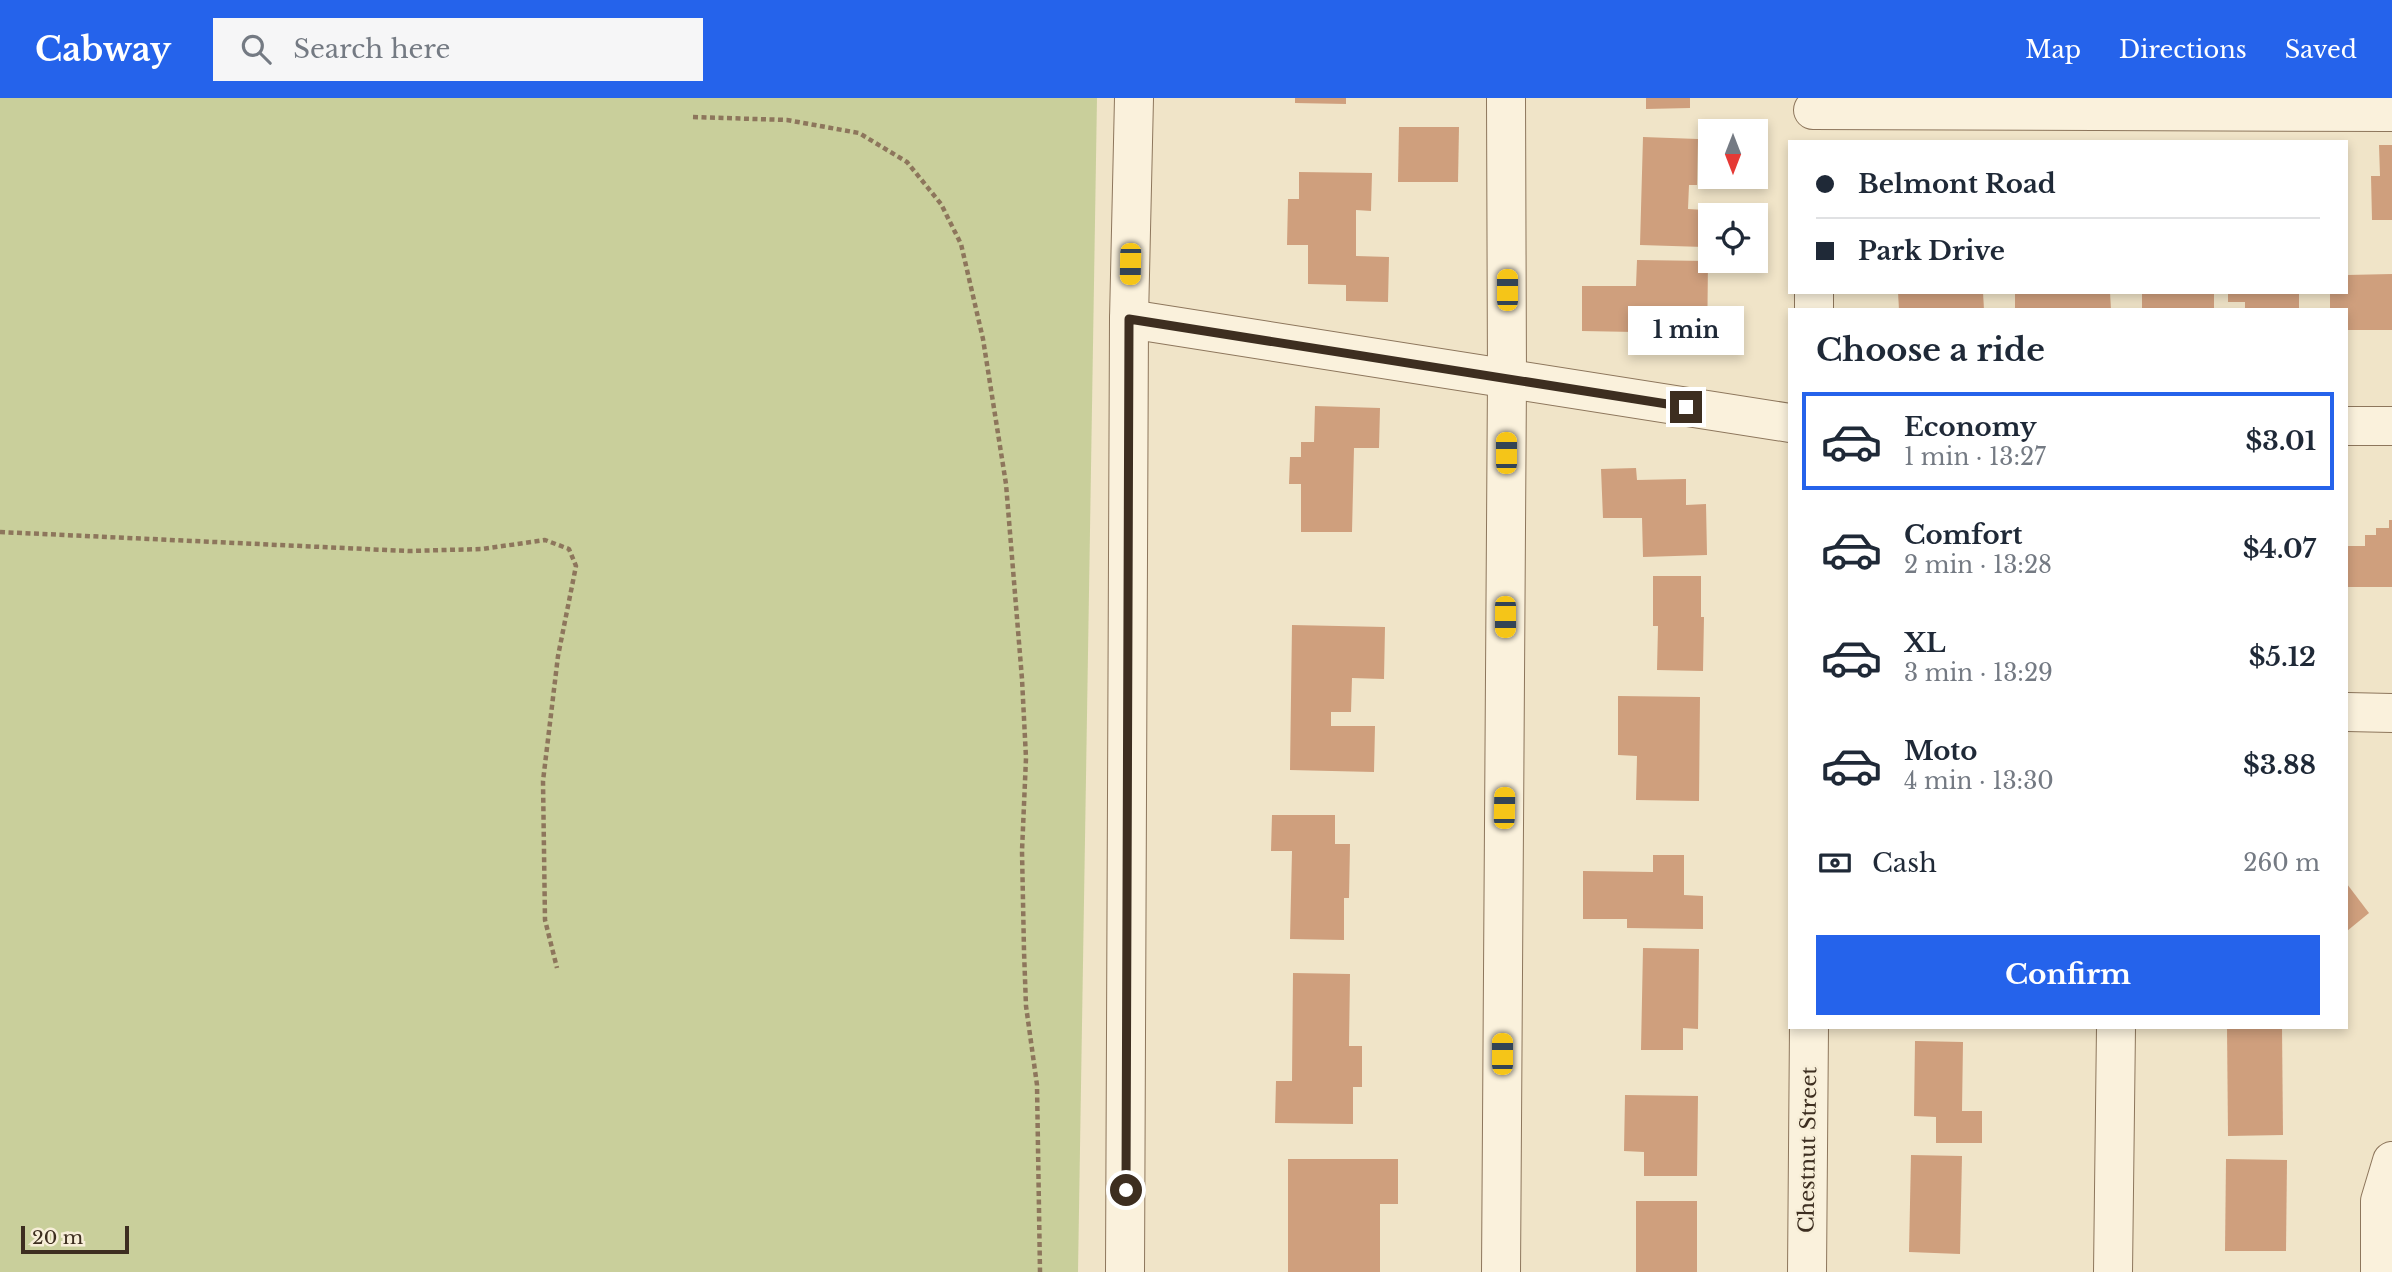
<!DOCTYPE html>
<html lang="en">
<head>
<meta charset="utf-8">
<style>
	body { margin:0; font-family:"Libre Baskerville",serif; background:#f6f6f7; color:#1f2937; height:100vh; display:flex; flex-direction:column; font-size:26px; white-space:nowrap }
	* { box-sizing:border-box; margin:0 }
	p { font-size:23px; color:#747a83 }
	.icon { flex:none; width:38px; height:38px; fill:none; stroke:currentColor; stroke-width:2; stroke-linecap:round; stroke-linejoin:round }
	.map { position:relative; flex:1; overflow:hidden }
	.panel { position:absolute; left:1788px; top:210px; width:560px; height:721px; display:flex; flex-direction:column; background:#fff; border-radius:0px; box-shadow:0 4px 10px #0003 }
	.panel>* { flex:none }
	.banner { position:absolute; left:1788px; top:42px; width:560px; height:154px; border-radius:0px; box-shadow:0 4px 10px #0003; display:grid; align-content:center; height:154px; padding:0 28px; background:#fff }
	.needle { width:46px; rotate:180deg }
	.controls { position:absolute; left:1698px; top:21px; display:grid; gap:14px }
	.controls a { display:grid; place-items:center; width:70px; height:70px; border-radius:0px; background:#fff; box-shadow:0 4px 10px #0003; font-size:35px }
	.scale { position:absolute; left:21px; bottom:18px; width:108px; box-sizing:border-box; padding-left:7px; border:4px solid #3d2e20; border-top:0; font-size:19px; line-height:24px; white-space:nowrap; color:#3d2e20; -webkit-text-stroke:5px #f7eed8; paint-order:stroke }
	.end { position:absolute; width:32px; height:32px; margin:-16px; border:9px solid #3d2e20; background:#fff; box-shadow:0 0 0 4px #fff }
	.from { border-radius:50% }
	.bubble { position:absolute; height:49px; border-radius:0px; background:#fff; box-shadow:0 4px 10px #0003; font-size:23px; font-weight:700; line-height:49px; text-align:center }
	.car { position:absolute; width:21px; height:42px; margin:-21px -10px; border-radius:9px; box-shadow:0 0 5px 2px #0007; background:linear-gradient(#f5c518 24%,#345 0 40%,#f5c518 0 76%,#345 0 86%,#f5c518 0) }
	.banner b { display:flex; align-items:center; gap:24px; height:66px; font-size:26px }
	.banner b+b { border-top:2px solid #e0e1e3 }
	.banner i { width:18px; height:18px; background:#1f2937 }
	ul { padding:0; list-style:none }
	li { display:flex; align-items:center; gap:21px; height:98px; margin:0 14px 10px; padding:0 14px; border:4px solid transparent; border-radius:0px }
	li div { flex:1 }
	li b { display:block; font-size:26px }
	li em { font-style:normal; font-weight:700 }
	li.active { border-color:#2563eb }
	li>.icon { width:63px; height:63px; stroke-width:1.5 }
	h2 { padding:0 28px; font-size:32px; line-height:84px }
	.pay { display:flex; align-items:center; gap:18px; height:77px; padding:0 28px; font-size:26px }
	.pay p { margin-inline-start:auto }
	.button { display:flex; gap:14px; margin-top:auto; padding:14px 28px }
	.button a { flex:1; height:80px; border-radius:0px; background:#2563eb; color:#fff; font-size:28px; font-weight:700; line-height:80px; text-align:center }
	header { display:flex; align-items:center; gap:42px; box-sizing:border-box; height:98px; padding:0 35px; background:#2563eb; color:#fff }
	header strong { font-size:33px }
	nav { display:flex; gap:38px; margin-inline-start:auto; font-size:24px }
	.search { width:490px; height:63px; background:#f6f6f7; display:flex; align-items:center; gap:18px; box-sizing:border-box; padding:0 24px; border-radius:0px; color:#747a83; font-size:26px }
	.map>svg:first-child { display:block }
	.green { fill:#c9cf9b }
	.building { fill:#cf9f7d }
	.lines { fill:none; stroke-linecap:round; stroke-linejoin:round }
	.minor-casing { stroke:#8d765c; stroke-width:40 }
	.path { stroke:#8d765c; stroke-width:4.5; stroke-dasharray:5 3.5; stroke-linecap:butt }
	.minor { stroke:#faf1dc; stroke-width:38 }
	.route { stroke:#3d2e20; stroke-width:9 }
	.labels { text-anchor:middle; dominant-baseline:central; stroke-width:5; stroke-linejoin:round; paint-order:stroke }
	.street-label { font-size:21px; fill:#3d2e20; stroke:#f7eed8 }
</style>
</head>
<body>
<header>
<strong>Cabway</strong>
<div class="search"><svg class="icon" aria-label="search" viewBox="0 0 24 24"><circle cx="10" cy="10" r="6"/><path d="M15 15l6 6"/></svg>Search here</div>
<nav><a>Map</a><a>Directions</a><a>Saved</a></nav>
</header>
<div class="map">
<svg width="2392" height="1174" viewBox="0 0 2392 1174">
	<rect width="100%" height="100%" fill="#f0e4c8"/>
	<!-- green -->
	<polygon class="green" points="0,0 1097,0 1078,1174 0,1174"/>
	<!-- building -->
	<g class="building">
		<polygon points="1295,0 1346,0 1346,6 1295,5"/>
		<polygon points="1646,0 1690,0 1690,10 1646,11"/>
		<polygon points="1399,29 1459,29 1458,84 1398,84"/>
		<polygon points="1643,39 1698,41 1697,87 1689,87 1688,111 1705,112 1704,149 1640,147"/>
		<polygon points="2379,47 2392,47 2392,122 2372,122 2371,78 2380,78"/>
		<polygon points="1299,74 1372,75 1371,113 1356,112 1356,158 1389,159 1388,204 1346,203 1346,187 1308,186 1308,147 1287,147 1288,101 1299,101"/>
		<polygon points="1637,162 1708,163 1707,255 1655,254 1635,234 1582,233 1582,188 1636,188"/>
		<polygon points="2392,176 2392,232 2347,232 2347,212 2330,212 2330,194 2347,194 2347,177"/>
		<polygon points="1898,194 1983,194 1984,212 1899,212"/>
		<polygon points="2015,194 2110,194 2111,212 2015,212"/>
		<rect x="2142" y="194" width="72" height="18"/>
		<polygon points="2228,194 2299,194 2299,212 2245,212 2245,204 2228,204"/>
		<polygon points="1315,308 1380,310 1379,350 1354,350 1352,434 1301,434 1301,386 1289,386 1290,359 1301,359 1301,344 1314,344"/>
		<polygon points="1636,370 1637,382 1686,381 1686,407 1706,406 1707,457 1643,459 1642,420 1603,420 1601,371"/>
		<polygon points="2389,422 2392,422 2392,489 2347,489 2347,448 2365,448 2365,437 2376,437 2376,430 2389,430"/>
		<polygon points="1653,478 1701,478 1701,519 1704,519 1703,573 1657,572 1658,528 1653,528"/>
		<polygon points="1292,527 1385,529 1384,581 1352,580 1351,614 1331,614 1331,628 1375,628 1374,674 1290,672"/>
		<polygon points="1618,598 1700,599 1699,703 1636,702 1637,658 1618,657"/>
		<polygon points="1272,717 1335,717 1335,746 1350,746 1349,800 1344,800 1344,842 1290,841 1292,753 1271,753"/>
		<polygon points="1653,757 1684,757 1684,797 1703,798 1703,831 1627,830 1627,821 1583,821 1583,773 1653,774"/>
		<polygon points="2347,786 2369,815 2347,833"/>
		<polygon points="1643,850 1699,851 1698,931 1683,930 1683,952 1641,952"/>
		<polygon points="1293,875 1350,876 1349,948 1362,948 1362,989 1353,989 1353,1026 1275,1025 1276,983 1292,983"/>
		<polygon points="2227,929 2282,929 2283,1037 2228,1038"/>
		<polygon points="1915,943 1963,944 1962,1013 1982,1013 1982,1045 1936,1045 1936,1019 1914,1018"/>
		<polygon points="1625,997 1698,998 1697,1078 1644,1078 1644,1054 1624,1053"/>
		<polygon points="1911,1057 1962,1058 1960,1156 1909,1154"/>
		<polygon points="1288,1061 1398,1061 1398,1106 1380,1106 1380,1174 1288,1174"/>
		<polygon points="2226,1061 2287,1062 2286,1153 2225,1153"/>
		<rect x="1636" y="1103" width="61" height="71"/>
	</g>
	<g class="lines">
		<!-- minor casing -->
		<g class="minor-casing">
			<g id="minor">
				<polyline points="1813,12 2392,14"/>
				<polyline points="1814,194 1814,212"/>
				<polyline points="1129,221 1790,325"/>
				<polyline points="2347,328 2392,328"/>
				<polyline points="2347,614 2392,615"/>
				<polyline points="1125,1174 1129,221 1134,0"/>
				<polyline points="1501,1174 1507,281 1506,0"/>
				<polyline points="1807,1174 1809,929"/>
				<polyline points="2113,1174 2116,929"/>
				<polyline points="2380,1174 2380,1103 2392,1063"/>
			</g>
		</g>
		<!-- path -->
		<g class="path">
			<polyline points="693,19 787,22 859,35 907,64 941,106 961,146 983,241 1006,386 1022,581 1026,660 1022,753 1024,853 1026,908 1037,987 1040,1174"/>
			<polyline points="0,434 408,453 482,451 545,442 569,451 576,468 558,558 543,683 545,822 557,870"/>
		</g>
		<!-- minor -->
		<use href="#minor" class="minor"/>
	</g>
	<g class="lines">
		<!-- route -->
		<polyline class="route" points="1126,1092 1129,221 1686,309"/>
	</g>
	<g class="labels">
		<!-- street labels -->
		<g class="street-label">
			<text transform="translate(1808 1052) rotate(-89)">Chestnut Street</text>
		</g>
	</g>
</svg>
<div class="controls">
<a><svg class="needle" viewBox="-14 -14 28 28"><path d="M0-13l5 13h-10z" fill="#e53935"/><path d="M0 13l5-13h-10z" fill="#747a83"/></svg></a>
<a><svg class="icon" aria-label="locate" viewBox="0 0 24 24"><circle cx="12" cy="12" r="6"/><path d="M12 2v4M12 18v4M2 12h4M18 12h4"/></svg></a>
</div>
<div class="scale">20 m</div>
<i class="end from" style="left:1126px;top:1092px"></i>
<i class="end" style="left:1686px;top:309px"></i>
<div class="bubble" style="left:1628px;top:208px;width:116px">1 min</div>
<i class="car" style="left:1130px;top:166px;rotate:181deg"></i>
<i class="car" style="left:1507px;top:192px;rotate:0deg"></i>
<i class="car" style="left:1506px;top:355px;rotate:0deg"></i>
<i class="car" style="left:1505px;top:519px;rotate:180deg"></i>
<i class="car" style="left:1504px;top:710px;rotate:1deg"></i>
<i class="car" style="left:1502px;top:956px;rotate:0deg"></i>
<div class="banner">
<b><i class="from"></i>Belmont Road</b>
<b><i></i>Park Drive</b>
</div>
<section class="panel">
<h2>Choose a ride</h2>
<ul>
<li class="active"><svg class="icon" aria-label="car" viewBox="0 0 24 24"><path d="M5 17H2v-5l4-1 3-4h7l3 4 3 1v5h-3M9 17h6M6 11h13"/><circle cx="7" cy="17" r="2"/><circle cx="17" cy="17" r="2"/></svg><div><b>Economy</b><p>1 min · 13:27</p></div><em>$3.01</em></li>
<li><svg class="icon" aria-label="car" viewBox="0 0 24 24"><path d="M5 17H2v-5l4-1 3-4h7l3 4 3 1v5h-3M9 17h6M6 11h13"/><circle cx="7" cy="17" r="2"/><circle cx="17" cy="17" r="2"/></svg><div><b>Comfort</b><p>2 min · 13:28</p></div><em>$4.07</em></li>
<li><svg class="icon" aria-label="car" viewBox="0 0 24 24"><path d="M5 17H2v-5l4-1 3-4h7l3 4 3 1v5h-3M9 17h6M6 11h13"/><circle cx="7" cy="17" r="2"/><circle cx="17" cy="17" r="2"/></svg><div><b>XL</b><p>3 min · 13:29</p></div><em>$5.12</em></li>
<li><svg class="icon" aria-label="car" viewBox="0 0 24 24"><path d="M5 17H2v-5l4-1 3-4h7l3 4 3 1v5h-3M9 17h6M6 11h13"/><circle cx="7" cy="17" r="2"/><circle cx="17" cy="17" r="2"/></svg><div><b>Moto</b><p>4 min · 13:30</p></div><em>$3.88</em></li>
</ul>
<div class="pay"><svg class="icon" aria-label="cash" viewBox="0 0 24 24"><path d="M3 7h18v10H3z"/><circle cx="12" cy="12" r="2"/></svg>Cash<p>260 m</p></div>
<div class="button"><a>Confirm</a></div>
</section>
</div>
</body>
</html>
